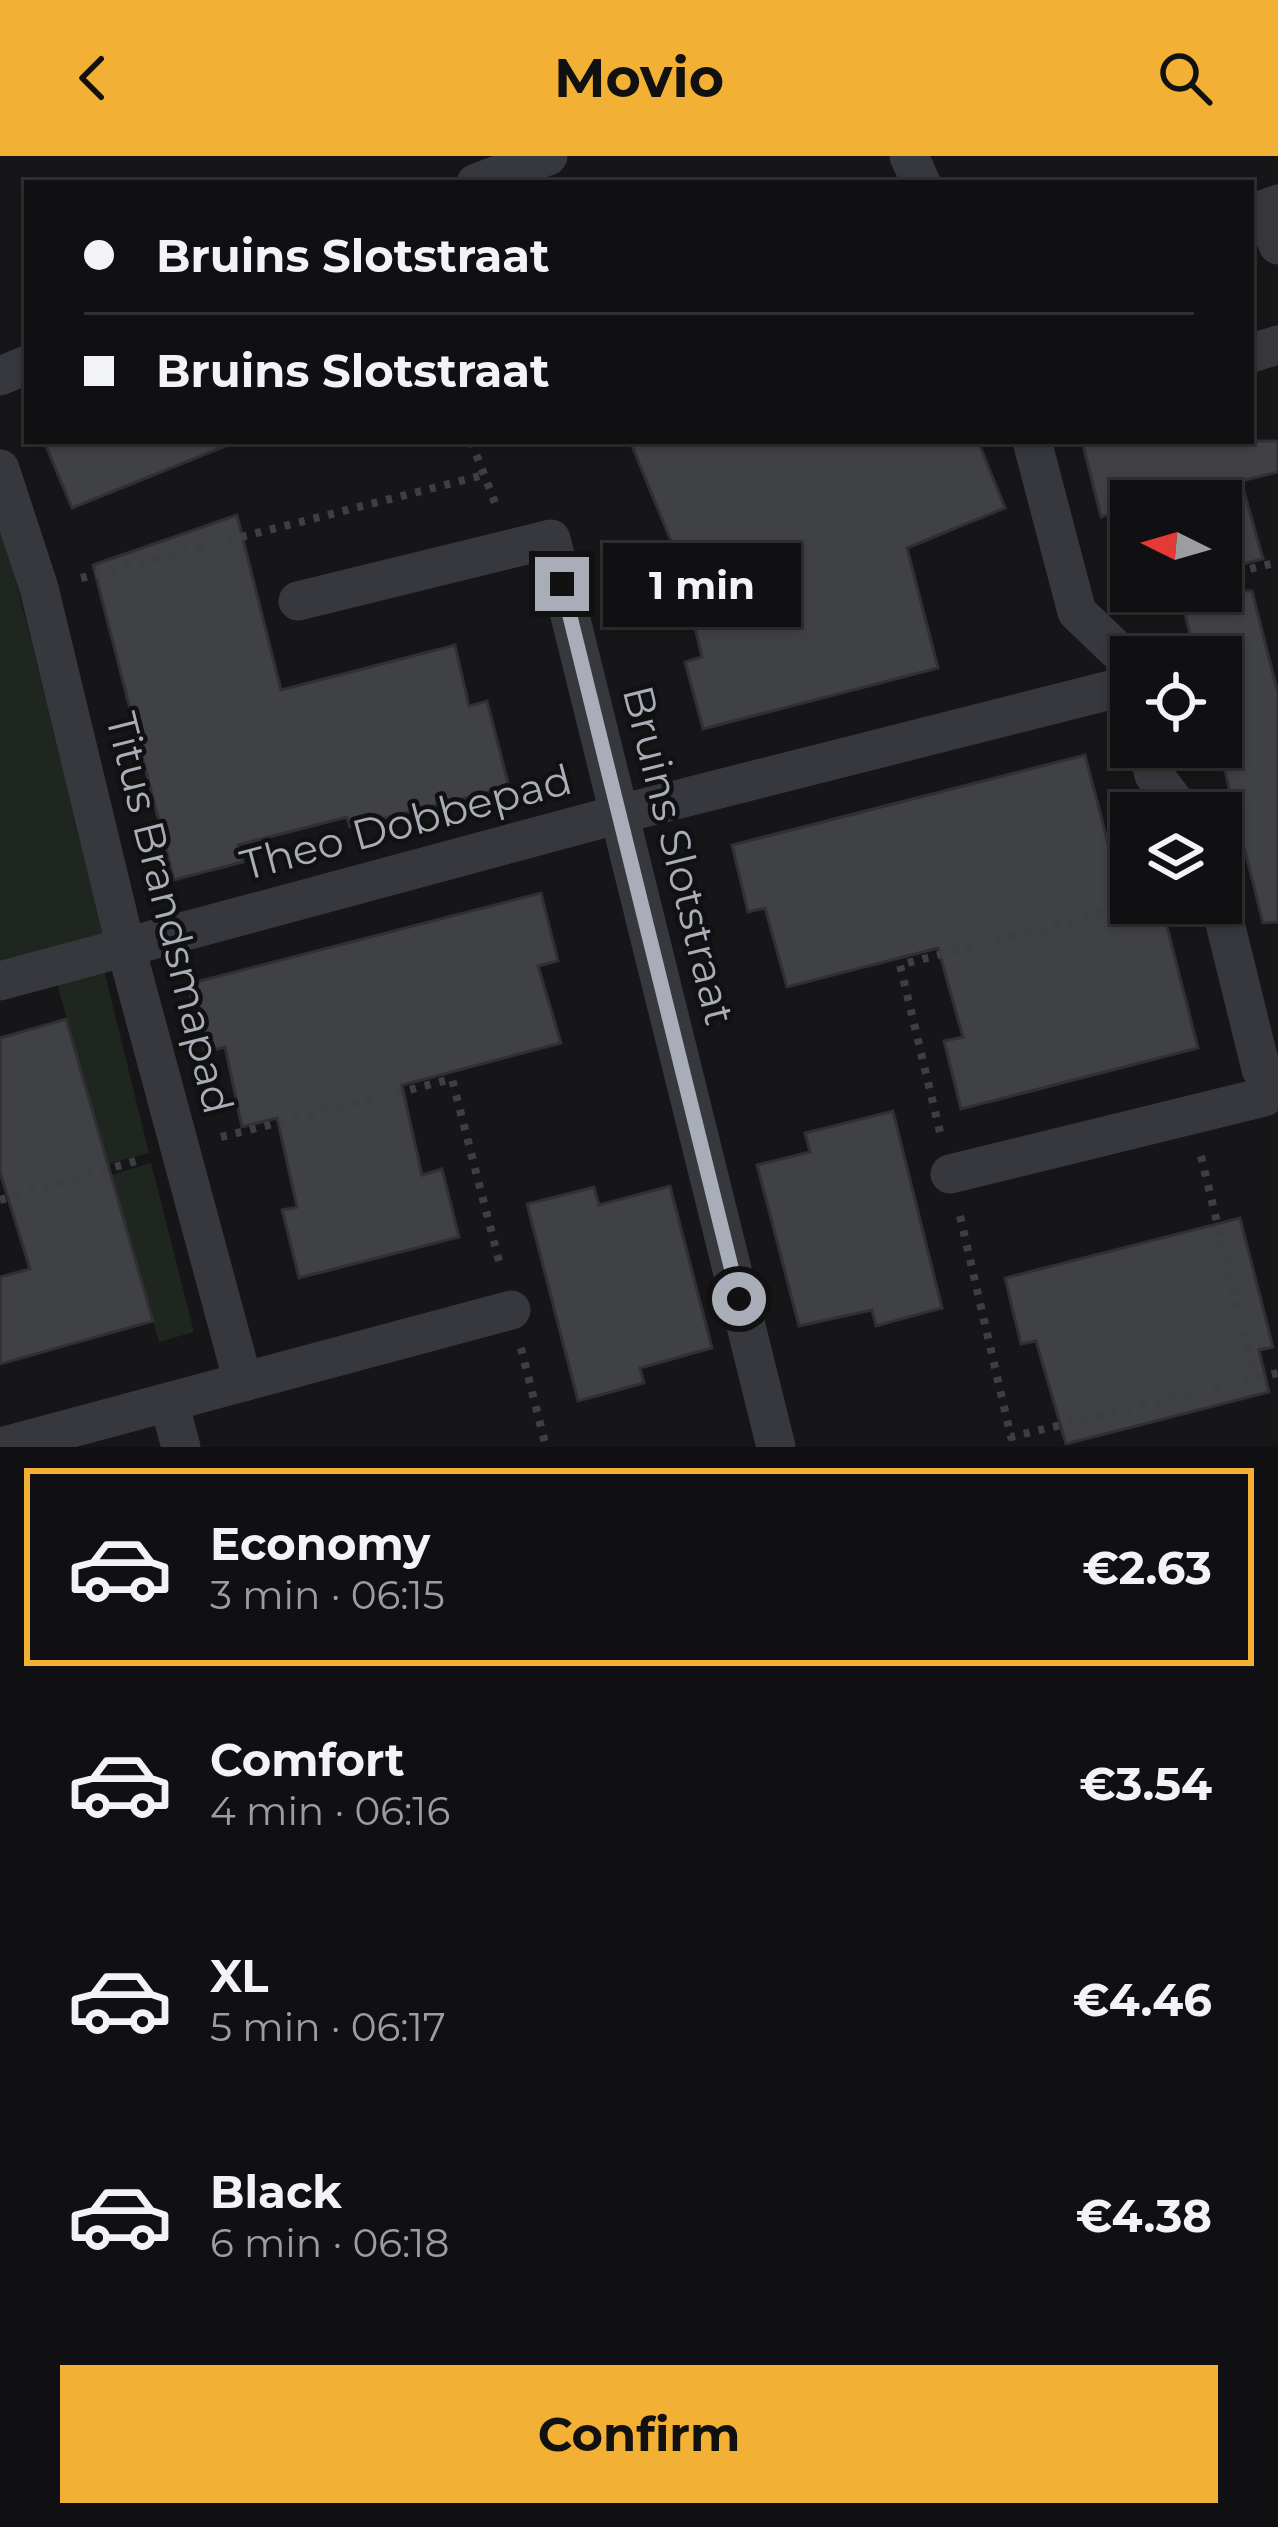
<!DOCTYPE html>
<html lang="en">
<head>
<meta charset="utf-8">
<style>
	body { margin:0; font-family:Montserrat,sans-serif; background:#1e1e20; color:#f1f3f6; height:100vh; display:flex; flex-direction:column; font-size:45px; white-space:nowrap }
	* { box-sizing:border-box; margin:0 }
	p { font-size:39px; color:#9c9d9f }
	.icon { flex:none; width:66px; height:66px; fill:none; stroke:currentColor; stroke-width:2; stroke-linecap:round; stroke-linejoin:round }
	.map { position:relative; height:1291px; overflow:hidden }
	.side { display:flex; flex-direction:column; background:#101012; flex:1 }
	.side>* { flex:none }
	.top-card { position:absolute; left:24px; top:24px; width:1230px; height:264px; border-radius:0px; box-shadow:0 3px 9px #0004,0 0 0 3px #303032; display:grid; align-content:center; height:264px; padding:0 60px; background:#101012 }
	.needle { width:78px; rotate:275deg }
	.fabs { position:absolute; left:1110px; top:324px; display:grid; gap:24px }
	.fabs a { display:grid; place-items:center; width:132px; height:132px; border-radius:0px; background:#101012; box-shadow:0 3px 9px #0004,0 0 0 3px #303032; font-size:60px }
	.end { position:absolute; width:54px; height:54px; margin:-27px; border:15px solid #a8adb8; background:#111; box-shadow:0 0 0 6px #111 }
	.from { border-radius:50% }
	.bubble { position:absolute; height:84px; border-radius:0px; background:#101012; box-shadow:0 3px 9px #0004,0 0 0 3px #303032; font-size:39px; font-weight:700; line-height:84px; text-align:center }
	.top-card b { display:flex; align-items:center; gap:42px; height:114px; font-size:45px }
	.top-card b+b { border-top:3px solid #303032 }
	.top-card i { width:30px; height:30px; background:#f1f3f6 }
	ul { padding:21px 0 0; list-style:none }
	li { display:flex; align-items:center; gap:36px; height:198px; margin:0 24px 18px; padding:0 36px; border:6px solid transparent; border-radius:0px }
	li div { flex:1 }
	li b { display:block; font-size:45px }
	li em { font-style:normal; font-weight:700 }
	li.on { border-color:#f2b134 }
	li>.icon { width:108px; height:108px; stroke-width:1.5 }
	.button { display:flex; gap:24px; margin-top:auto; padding:24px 60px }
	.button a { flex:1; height:138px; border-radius:0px; background:#f2b134; color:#111; font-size:48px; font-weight:700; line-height:138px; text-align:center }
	header { display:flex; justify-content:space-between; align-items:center; height:156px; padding:0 60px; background:#f2b134; color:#111; font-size:54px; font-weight:700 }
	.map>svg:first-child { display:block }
	.green { fill:#1e261f }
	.building { fill:#404145; stroke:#303034; stroke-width:3 }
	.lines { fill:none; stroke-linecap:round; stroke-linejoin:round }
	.path { stroke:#3d3f44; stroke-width:8; stroke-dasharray:6 9; stroke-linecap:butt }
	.street { stroke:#37383d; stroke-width:39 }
	.route { stroke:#a8adb8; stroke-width:15 }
	.labels { text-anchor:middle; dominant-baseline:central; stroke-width:9; stroke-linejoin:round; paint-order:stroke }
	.street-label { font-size:42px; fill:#a8adb8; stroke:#111113 }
</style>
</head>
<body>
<header><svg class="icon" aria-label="back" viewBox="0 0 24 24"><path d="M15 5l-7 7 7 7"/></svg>Movio<svg class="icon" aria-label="search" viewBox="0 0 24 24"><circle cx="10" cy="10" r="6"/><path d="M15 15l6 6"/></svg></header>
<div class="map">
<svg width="1278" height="1291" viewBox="0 0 1278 1291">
	<rect width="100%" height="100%" fill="#161618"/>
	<!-- green -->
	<g class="green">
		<polygon points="0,362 105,777 0,806"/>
		<polygon points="103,810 149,997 108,1008 56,824"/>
		<polygon points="151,1007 194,1176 159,1186 111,1019"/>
	</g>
	<!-- building -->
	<g class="building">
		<polygon points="44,285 233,285 233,287 72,352"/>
		<polygon points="630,285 978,285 1005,352 907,392 938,512 703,573 685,506 702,501 678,402"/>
		<polygon points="1082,285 1278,285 1278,316 1241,325 1263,403 1221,413 1221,345 1181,345 1180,341 1131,345 1131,353 1101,361"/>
		<polygon points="237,359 281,534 455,489 469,550 487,545 509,631 350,671 347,661 238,689 243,706 174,724 93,409"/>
		<polygon points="1179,435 1252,435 1278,537 1278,766 1263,767 1221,599 1221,501 1196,501"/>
		<polygon points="1085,599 1126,756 1162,751 1198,892 961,953 944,885 963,881 938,792 787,831 765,752 748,756 732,689"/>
		<polygon points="541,737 558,805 538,810 561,887 402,929 422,1019 442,1013 459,1081 299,1122 282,1054 297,1051 277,962 242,971 225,891 205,896 188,828"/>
		<polygon points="66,863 153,1165 0,1208 0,1121 30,1113 0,1016 0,882"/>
		<polygon points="893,955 942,1152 876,1170 872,1154 799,1170 757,1009 810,996 805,977"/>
		<polygon points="670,1030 712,1192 640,1212 644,1227 578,1245 527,1048 594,1031 599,1049"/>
		<polygon points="1240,1062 1273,1191 1259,1194 1269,1236 1066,1288 1036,1185 1021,1188 1005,1122"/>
	</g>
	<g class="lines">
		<!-- path -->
		<g class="path">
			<polyline points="471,285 497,352"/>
			<polyline points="1221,420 1278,406"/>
			<polyline points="81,422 484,319"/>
			<polyline points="1127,443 1161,435"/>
			<polyline points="940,976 900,809 1141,747"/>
			<polyline points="221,981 452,923 501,1113"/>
			<polyline points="1201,1000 1254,1220"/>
			<polyline points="0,1044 143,1003"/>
			<polyline points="960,1060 1011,1281 1278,1217"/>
			<polyline points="521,1192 546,1291"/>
		</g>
		<!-- street -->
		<g class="street">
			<polyline points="909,0 921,27"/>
			<polyline points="476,27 548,0"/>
			<polyline points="1278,48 1264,53 1278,89"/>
			<polyline points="1251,197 1278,189"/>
			<polyline points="0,220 27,209"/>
			<polyline points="1032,285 1077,456 1123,500 1131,531"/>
			<polyline points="0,313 39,432 126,792 243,1226"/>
			<polyline points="298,445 551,383 776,1291"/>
			<polyline points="1147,591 1154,619 1183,657"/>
			<polyline points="1220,747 1261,913 1278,920"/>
			<polyline points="0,825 620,658 1130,529"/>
			<polyline points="950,1018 1264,941 1277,920"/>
			<polyline points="169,1247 181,1291"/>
			<polyline points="1,1291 511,1154"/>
		</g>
	</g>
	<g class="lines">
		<!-- route -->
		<polyline class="route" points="562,428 739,1143"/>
	</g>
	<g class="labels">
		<!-- street labels -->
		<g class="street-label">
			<text transform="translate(406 666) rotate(-15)">Theo Dobbepad</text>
			<text transform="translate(679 699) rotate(76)">Bruins Slotstraat</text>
			<text transform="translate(170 757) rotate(76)">Titus Brandsmapad</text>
		</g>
	</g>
</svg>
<div class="fabs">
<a><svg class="needle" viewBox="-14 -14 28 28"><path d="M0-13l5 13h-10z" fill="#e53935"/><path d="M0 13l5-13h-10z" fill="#9c9d9f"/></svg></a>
<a><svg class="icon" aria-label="locate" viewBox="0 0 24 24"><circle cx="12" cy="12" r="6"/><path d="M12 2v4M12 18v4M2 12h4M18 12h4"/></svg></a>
<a><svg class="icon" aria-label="layers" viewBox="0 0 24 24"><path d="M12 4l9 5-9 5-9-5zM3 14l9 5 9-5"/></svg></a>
</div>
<i class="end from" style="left:739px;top:1143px"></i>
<i class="end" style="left:562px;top:428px"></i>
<div class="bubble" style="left:603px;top:387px;width:198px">1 min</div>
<div class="top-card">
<b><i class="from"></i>Bruins Slotstraat</b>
<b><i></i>Bruins Slotstraat</b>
</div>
</div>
<section class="side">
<ul>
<li class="on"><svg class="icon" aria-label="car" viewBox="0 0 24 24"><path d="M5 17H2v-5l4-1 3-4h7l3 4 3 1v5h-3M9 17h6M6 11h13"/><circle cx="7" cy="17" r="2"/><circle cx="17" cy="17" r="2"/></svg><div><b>Economy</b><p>3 min · 06:15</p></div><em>€2.63</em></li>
<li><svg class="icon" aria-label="car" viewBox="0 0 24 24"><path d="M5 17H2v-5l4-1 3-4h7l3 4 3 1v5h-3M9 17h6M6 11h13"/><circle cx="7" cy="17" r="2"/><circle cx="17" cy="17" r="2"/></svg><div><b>Comfort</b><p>4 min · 06:16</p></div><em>€3.54</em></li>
<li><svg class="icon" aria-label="car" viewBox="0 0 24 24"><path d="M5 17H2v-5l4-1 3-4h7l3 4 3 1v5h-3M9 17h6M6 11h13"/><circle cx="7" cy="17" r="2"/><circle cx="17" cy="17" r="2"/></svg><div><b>XL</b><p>5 min · 06:17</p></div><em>€4.46</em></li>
<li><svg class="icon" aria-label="car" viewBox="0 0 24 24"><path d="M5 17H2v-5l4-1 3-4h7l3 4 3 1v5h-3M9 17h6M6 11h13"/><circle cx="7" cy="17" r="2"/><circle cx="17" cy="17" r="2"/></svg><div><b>Black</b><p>6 min · 06:18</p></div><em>€4.38</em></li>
</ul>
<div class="button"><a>Confirm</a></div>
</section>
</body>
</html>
